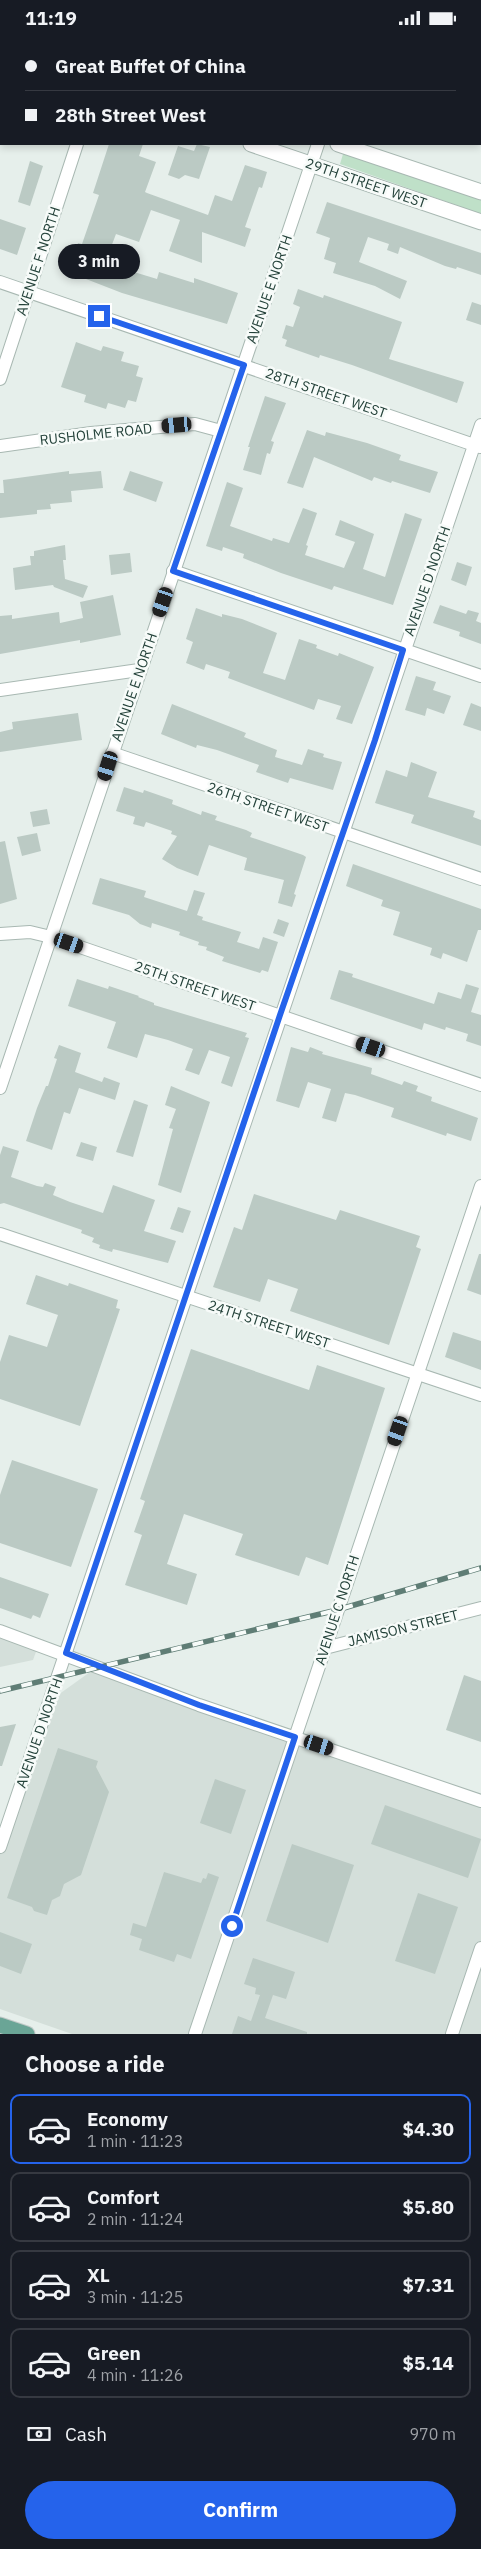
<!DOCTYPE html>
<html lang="en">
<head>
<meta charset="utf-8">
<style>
	body { margin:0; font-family:"IBM Plex Sans",sans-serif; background:#242831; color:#f1f3f6; height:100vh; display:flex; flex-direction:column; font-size:19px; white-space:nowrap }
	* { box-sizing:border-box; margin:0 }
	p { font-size:16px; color:#9ea1a6 }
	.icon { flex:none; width:28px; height:28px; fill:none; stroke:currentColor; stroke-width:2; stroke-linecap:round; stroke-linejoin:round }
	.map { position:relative; height:1999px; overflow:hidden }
	.drawer { display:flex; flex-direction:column; background:#171b24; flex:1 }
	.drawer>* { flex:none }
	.top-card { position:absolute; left:0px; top:0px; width:481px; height:110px; box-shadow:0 2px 8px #0003; display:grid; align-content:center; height:110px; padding:0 25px; background:#171b24 }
	.end { position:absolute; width:22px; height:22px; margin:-11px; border:6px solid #2563eb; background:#fff; box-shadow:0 0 0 2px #fff }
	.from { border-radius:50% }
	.bubble { position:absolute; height:35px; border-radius:18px; background:#171b24; box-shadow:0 2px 8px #0003; font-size:16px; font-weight:700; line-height:35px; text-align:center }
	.car { position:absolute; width:15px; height:30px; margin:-15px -8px; border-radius:6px; box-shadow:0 0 4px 1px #0007; background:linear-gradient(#222 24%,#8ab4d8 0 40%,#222 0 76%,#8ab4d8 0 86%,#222 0) }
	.top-card b { display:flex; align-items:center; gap:18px; height:48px; font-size:19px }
	.top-card b+b { border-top:1px solid #363941 }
	.top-card i { width:12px; height:12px; background:#f1f3f6 }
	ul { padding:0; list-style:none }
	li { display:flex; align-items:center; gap:15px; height:70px; margin:0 10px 8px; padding:0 15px; border:2px solid #363941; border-radius:10px }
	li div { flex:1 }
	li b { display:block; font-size:19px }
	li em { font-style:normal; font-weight:700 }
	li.active { border-color:#2563eb }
	li>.icon { width:45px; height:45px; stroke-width:1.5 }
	h2 { padding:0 25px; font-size:22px; line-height:60px }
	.pay { display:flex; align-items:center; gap:12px; height:55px; padding:0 25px; font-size:19px }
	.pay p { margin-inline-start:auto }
	.cta { display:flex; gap:10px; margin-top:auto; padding:10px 25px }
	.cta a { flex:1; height:58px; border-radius:30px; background:#2563eb; color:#fff; font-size:20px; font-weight:700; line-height:58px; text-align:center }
	.status { display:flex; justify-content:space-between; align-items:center; height:35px; padding:0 25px; background:#171b24; direction:ltr }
	.status svg { height:14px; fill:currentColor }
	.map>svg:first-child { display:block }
	.built { fill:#d4dfda }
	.green { fill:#bfe0c8 }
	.building { fill:#bbcac4 }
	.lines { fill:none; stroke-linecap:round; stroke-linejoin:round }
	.minor-casing { stroke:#a8b8b2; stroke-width:14 }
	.tertiary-casing { stroke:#a8b8b2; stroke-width:17 }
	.primary-casing { stroke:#c2cac8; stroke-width:17 }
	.minor { stroke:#fff; stroke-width:12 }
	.tertiary { stroke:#fff; stroke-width:15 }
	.primary { stroke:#6aa596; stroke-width:15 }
	.rail-casing { stroke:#5f7d75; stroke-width:5.5 }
	.rail { stroke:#f7fbf9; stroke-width:4; stroke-dasharray:11; stroke-linecap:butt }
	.route { stroke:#2563eb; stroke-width:6 }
	.labels { text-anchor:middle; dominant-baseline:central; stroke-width:5; stroke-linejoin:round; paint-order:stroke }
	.street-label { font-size:14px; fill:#24423a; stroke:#f7fbf9 }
</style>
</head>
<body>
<div class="status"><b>11:19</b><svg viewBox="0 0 49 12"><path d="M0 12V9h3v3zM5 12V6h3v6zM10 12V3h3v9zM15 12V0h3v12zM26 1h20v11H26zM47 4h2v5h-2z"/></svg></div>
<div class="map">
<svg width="481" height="1999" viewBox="0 0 481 1999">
	<rect width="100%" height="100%" fill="#e6efeb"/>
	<!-- built -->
	<g class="built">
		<polygon points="0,1601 37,1614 33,1625 0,1632"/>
		<polygon points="97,1632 481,1761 481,1999 72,1999 0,1974 0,1812 51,1665"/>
	</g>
	<!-- green -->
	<polygon class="green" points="344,116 481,162 481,179 340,129"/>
	<!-- building -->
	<g class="building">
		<polygon points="109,109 143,109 139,121 156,127 145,157 147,158 208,180 215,160 232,166 245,130 267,137 262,153 259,152 245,192 251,194 245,212 202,197 202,228 169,216 180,185 151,175 139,207 116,199 108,220 114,222 111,230 157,244 159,237 194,248 194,243 238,258 227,289 122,258 68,237 78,208 82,209 99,160 93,158"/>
		<polygon points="197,109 210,112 199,144 185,140 179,144 168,140 178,111 194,116"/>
		<polygon points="30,126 43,131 30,171 18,167"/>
		<polygon points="327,167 481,218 481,240 457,232 456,234 445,231 400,212 398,219 387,215 389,209 368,202 359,227 407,246 400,264 375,251 333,238 336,228 324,224 330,203 316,198"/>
		<polygon points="0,184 26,193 17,220 0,214"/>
		<polygon points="298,254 323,263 324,260 402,287 389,324 464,347 457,368 352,330 320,320 319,323 285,311 287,305 282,303 286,290 293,292 300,272 293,269"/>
		<polygon points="472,267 481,270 481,290 466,285"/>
		<polygon points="76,307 101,316 103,311 124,317 121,326 139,331 136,341 143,343 136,367 128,365 125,373 108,368 106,374 84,367 86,360 61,352"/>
		<polygon points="265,361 286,368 271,406 274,407 270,419 267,418 261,440 243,435 250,412 248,412"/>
		<polygon points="307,395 325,401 326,397 367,408 401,420 399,425 438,437 430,458 392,446 391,448 374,442 372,446 314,422 303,453 287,448"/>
		<polygon points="69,436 69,439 101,436 103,453 71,456 72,467 50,469 51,474 37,475 37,479 0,483 0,458 4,458 3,445"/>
		<polygon points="130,436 163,447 156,467 123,455"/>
		<polygon points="227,447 243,453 230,491 272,506 273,503 289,508 303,473 317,478 306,510 308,511 305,520 344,533 355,507 335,500 340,485 374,499 363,534 385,542 405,478 422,484 393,570 334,551 332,555 281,538 243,523 244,519 223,512 222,516 206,511"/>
		<polygon points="65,510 66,525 63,525 65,544 88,551 83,563 54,552 53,550 15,555 13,533 31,530 30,521 34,521 34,516"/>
		<polygon points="130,518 132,537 111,540 109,520"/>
		<polygon points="457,527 472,532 466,551 451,545"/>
		<polygon points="113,560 121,600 80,608 80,605 0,619 0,581 12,580 12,584 59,577 60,588 83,583 80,567"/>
		<polygon points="440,570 466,579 468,575 479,578 476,586 481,588 481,609 459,601 460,597 433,588"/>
		<polygon points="196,573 222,582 222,579 242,584 277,598 263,638 285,645 299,604 317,610 316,613 338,621 339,618 374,632 352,689 336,684 341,671 318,664 314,675 228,643 230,637 206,629 204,635 186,628 193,607 186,604"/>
		<polygon points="416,641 436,647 433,655 451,661 444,679 427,673 425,681 405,675"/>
		<polygon points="471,668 481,672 481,696 463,690"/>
		<polygon points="172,669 246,698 244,702 277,715 275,722 302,730 308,714 324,719 323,722 342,727 333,755 290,743 288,748 256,737 259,730 217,715 197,710 196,713 161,699"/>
		<polygon points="78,678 82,705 0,717 0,697 13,694 12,687"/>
		<polygon points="411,727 437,737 428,762 475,776 473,782 481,785 481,811 411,788 414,780 375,768 386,735 407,742"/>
		<polygon points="124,752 143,758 144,755 173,765 172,769 201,780 202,776 217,781 215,785 246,795 252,798 250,802 303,820 306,822 294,859 296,860 292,872 278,868 284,845 244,835 247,823 209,810 198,841 177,833 162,824 177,801 171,799 172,796 146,787 144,792 133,789 135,782 116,776"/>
		<polygon points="47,774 50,789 33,792 30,777"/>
		<polygon points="37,798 41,816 22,821 17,802"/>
		<polygon points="5,806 17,864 0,869 0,807"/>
		<polygon points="353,829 481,874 481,895 478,895 467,927 443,918 441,924 430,920 432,913 393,900 400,877 381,871 383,865 346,851"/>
		<polygon points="100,843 146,856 144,862 187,876 194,855 205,858 197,880 203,882 202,885 241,897 237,907 259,914 263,902 278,907 268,937 262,935 260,938 222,926 224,922 206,915 207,912 198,910 199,907 179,900 180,897 152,888 151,893 140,889 129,880 92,869"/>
		<polygon points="278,884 289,888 284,902 273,898"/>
		<polygon points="339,935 353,939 352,942 434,969 438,957 461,964 466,949 479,953 471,977 481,980 481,1011 466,1006 468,999 446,992 445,995 424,988 422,995 330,964"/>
		<polygon points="77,944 108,954 109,951 139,961 138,962 154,968 154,970 247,998 245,1002 249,1003 232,1052 221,1048 230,1022 209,1015 199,1040 185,1035 193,1014 168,1005 145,999 137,1023 107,1013 116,987 68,971"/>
		<polygon points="59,1010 81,1018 75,1037 102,1047 104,1042 120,1048 115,1065 79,1053 70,1079 64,1077 52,1115 26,1106 37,1073 46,1051 48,1051 57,1024 54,1023"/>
		<polygon points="291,1012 308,1017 310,1012 323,1017 322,1019 372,1033 371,1039 402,1050 404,1046 418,1051 416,1056 432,1062 431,1066 478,1083 471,1106 447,1098 446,1101 391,1082 394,1073 355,1060 345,1058 336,1087 322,1083 331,1054 308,1047 299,1073 276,1066"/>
		<polygon points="171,1051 210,1067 181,1158 158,1150 173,1094 169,1093 176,1074 165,1070"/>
		<polygon points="134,1065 148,1070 133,1122 116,1117"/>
		<polygon points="81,1107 97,1112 93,1126 76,1121"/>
		<polygon points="3,1111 19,1116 11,1142 37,1151 43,1152 45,1148 56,1152 53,1160 70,1167 103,1178 113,1150 155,1165 144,1196 176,1206 168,1228 113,1214 112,1217 99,1213 100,1210 92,1207 94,1203 81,1198 82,1195 4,1168 0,1169 0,1120"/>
		<polygon points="254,1159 336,1185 340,1175 420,1201 416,1212 421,1214 389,1310 290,1276 298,1254 268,1244 260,1267 213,1252 234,1192 242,1195"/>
		<polygon points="178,1172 191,1176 183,1198 170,1194"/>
		<polygon points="479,1219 481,1219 481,1260 467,1255"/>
		<polygon points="36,1240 68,1251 69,1248 118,1265 116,1273 120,1274 80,1391 0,1364 0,1327 9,1300 47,1312 58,1280 26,1269"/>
		<polygon points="453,1297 481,1306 481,1335 445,1322"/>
		<polygon points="191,1314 309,1355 317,1330 385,1353 328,1530 306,1522 299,1541 235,1520 243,1499 184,1479 167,1529 197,1539 187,1570 125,1550 142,1500 134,1497 145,1466 140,1464"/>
		<polygon points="12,1425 98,1454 71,1532 0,1508 0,1460"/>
		<polygon points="0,1542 49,1559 40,1583 33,1580 31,1584 0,1573"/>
		<polygon points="464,1640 481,1646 481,1707 446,1695"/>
		<polygon points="16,1689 2,1731 0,1731 0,1692"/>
		<polygon points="58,1713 98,1726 96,1732 109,1757 81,1840 64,1849 60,1861 52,1865 47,1880 34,1876 32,1872 7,1863"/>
		<polygon points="215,1744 246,1755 231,1799 200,1788"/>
		<polygon points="385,1770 481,1804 468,1843 371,1809"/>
		<polygon points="292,1809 354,1830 328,1908 266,1886"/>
		<polygon points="164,1837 201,1848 203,1843 206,1844 208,1838 219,1842 191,1924 177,1919 174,1927 139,1915 142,1904 130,1900 133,1888 146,1892"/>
		<polygon points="418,1858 458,1872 435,1939 395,1926"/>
		<polygon points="0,1897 32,1909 21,1939 0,1931"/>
		<polygon points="253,1923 295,1937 286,1964 273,1960 265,1983 307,1997 307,1999 232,1999 238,1981 251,1986 260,1960 255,1959 256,1953 244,1949"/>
	</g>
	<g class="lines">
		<!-- minor casing -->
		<g class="minor-casing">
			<g id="minor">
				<polyline points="101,1 102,0"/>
				<polyline points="355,1 355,0"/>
				<polyline points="0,247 480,412"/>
				<polyline points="0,344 77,109"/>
				<polyline points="0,411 91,398 195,389 221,396"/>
				<polyline points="173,536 481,641"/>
				<polyline points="0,655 139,635"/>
				<polyline points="112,718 481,844"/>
				<polyline points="0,899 30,897 51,902 481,1050"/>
				<polyline points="0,1053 318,109"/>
				<polyline points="0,1199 481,1360"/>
				<polyline points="0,1596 199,1670 481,1766"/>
				<polyline points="325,1613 481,1573"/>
				<polyline points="0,1812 481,390"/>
				<polyline points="195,1999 481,1151"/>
				<polyline points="452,1999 481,1913"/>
			</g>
		</g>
		<!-- tertiary casing -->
		<g class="tertiary-casing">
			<g id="tertiary">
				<polyline points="21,0 25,1"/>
				<polyline points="0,23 1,23"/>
				<polyline points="251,109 481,187"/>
				<polyline points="338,109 481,157"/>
			</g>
		</g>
		<!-- primary casing -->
		<g class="primary-casing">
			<polyline id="primary" points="0,1990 27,1999"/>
		</g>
		<!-- minor -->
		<use href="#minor" class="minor"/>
		<!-- tertiary -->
		<use href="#tertiary" class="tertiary"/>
		<!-- primary -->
		<use href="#primary" class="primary"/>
		<!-- rail casing -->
		<g class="rail-casing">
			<polyline id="rail" points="0,1656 337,1575 481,1533"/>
		</g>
		<!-- rail -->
		<use href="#rail" class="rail"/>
	</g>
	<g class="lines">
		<!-- route -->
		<polyline class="route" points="99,281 244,330 173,536 403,615 375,705 280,980 66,1618 199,1670 295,1702 232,1891"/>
	</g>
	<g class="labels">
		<!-- street labels -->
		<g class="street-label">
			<text transform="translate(366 148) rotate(19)">29TH STREET WEST</text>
			<text transform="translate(38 226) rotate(-72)">AVENUE F NORTH</text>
			<text transform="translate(269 254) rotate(-71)">AVENUE E NORTH</text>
			<text transform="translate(326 358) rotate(19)">28TH STREET WEST</text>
			<text transform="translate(96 399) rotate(-6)">RUSHOLME ROAD</text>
			<text transform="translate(427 546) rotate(-71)">AVENUE D NORTH</text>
			<text transform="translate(134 652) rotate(-71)">AVENUE E NORTH</text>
			<text transform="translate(268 772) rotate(19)">26TH STREET WEST</text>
			<text transform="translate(195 951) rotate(19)">25TH STREET WEST</text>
			<text transform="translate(269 1289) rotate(18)">24TH STREET WEST</text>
			<text transform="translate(337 1575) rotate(-72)">AVENUE C NORTH</text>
			<text transform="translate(403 1593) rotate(-14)">JAMISON STREET</text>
			<text transform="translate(39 1698) rotate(-71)">AVENUE D NORTH</text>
		</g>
	</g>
</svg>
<i class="end from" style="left:232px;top:1891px"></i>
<i class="end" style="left:99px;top:281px"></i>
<div class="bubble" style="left:58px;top:209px;width:82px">3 min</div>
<i class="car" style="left:177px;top:390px;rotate:265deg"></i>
<i class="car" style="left:163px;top:567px;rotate:199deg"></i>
<i class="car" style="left:108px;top:731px;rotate:198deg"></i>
<i class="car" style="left:69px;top:908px;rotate:109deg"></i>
<i class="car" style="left:371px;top:1012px;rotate:289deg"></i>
<i class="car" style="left:398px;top:1396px;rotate:199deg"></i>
<i class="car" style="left:319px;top:1710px;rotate:108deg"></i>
<div class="top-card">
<b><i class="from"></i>Great Buffet Of China</b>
<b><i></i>28th Street West</b>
</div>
</div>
<section class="drawer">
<h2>Choose a ride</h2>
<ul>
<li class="active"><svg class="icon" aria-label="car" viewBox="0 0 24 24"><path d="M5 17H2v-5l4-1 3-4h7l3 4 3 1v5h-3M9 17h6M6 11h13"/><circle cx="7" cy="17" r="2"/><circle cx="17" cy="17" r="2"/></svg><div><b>Economy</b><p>1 min · 11:23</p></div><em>$4.30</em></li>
<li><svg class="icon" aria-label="car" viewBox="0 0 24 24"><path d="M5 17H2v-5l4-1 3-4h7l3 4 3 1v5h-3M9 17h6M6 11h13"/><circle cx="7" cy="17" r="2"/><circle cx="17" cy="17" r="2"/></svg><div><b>Comfort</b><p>2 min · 11:24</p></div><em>$5.80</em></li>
<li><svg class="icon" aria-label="car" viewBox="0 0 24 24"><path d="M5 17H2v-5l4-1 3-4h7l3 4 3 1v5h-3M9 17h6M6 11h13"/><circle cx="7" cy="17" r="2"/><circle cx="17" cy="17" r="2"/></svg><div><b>XL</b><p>3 min · 11:25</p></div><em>$7.31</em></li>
<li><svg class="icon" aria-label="car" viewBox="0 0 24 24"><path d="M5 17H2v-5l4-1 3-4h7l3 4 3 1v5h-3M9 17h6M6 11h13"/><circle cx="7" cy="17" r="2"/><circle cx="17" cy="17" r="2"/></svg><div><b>Green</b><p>4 min · 11:26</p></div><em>$5.14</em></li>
</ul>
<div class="pay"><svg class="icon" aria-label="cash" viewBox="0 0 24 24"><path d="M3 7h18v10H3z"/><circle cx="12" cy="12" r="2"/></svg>Cash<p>970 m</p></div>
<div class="cta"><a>Confirm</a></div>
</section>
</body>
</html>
